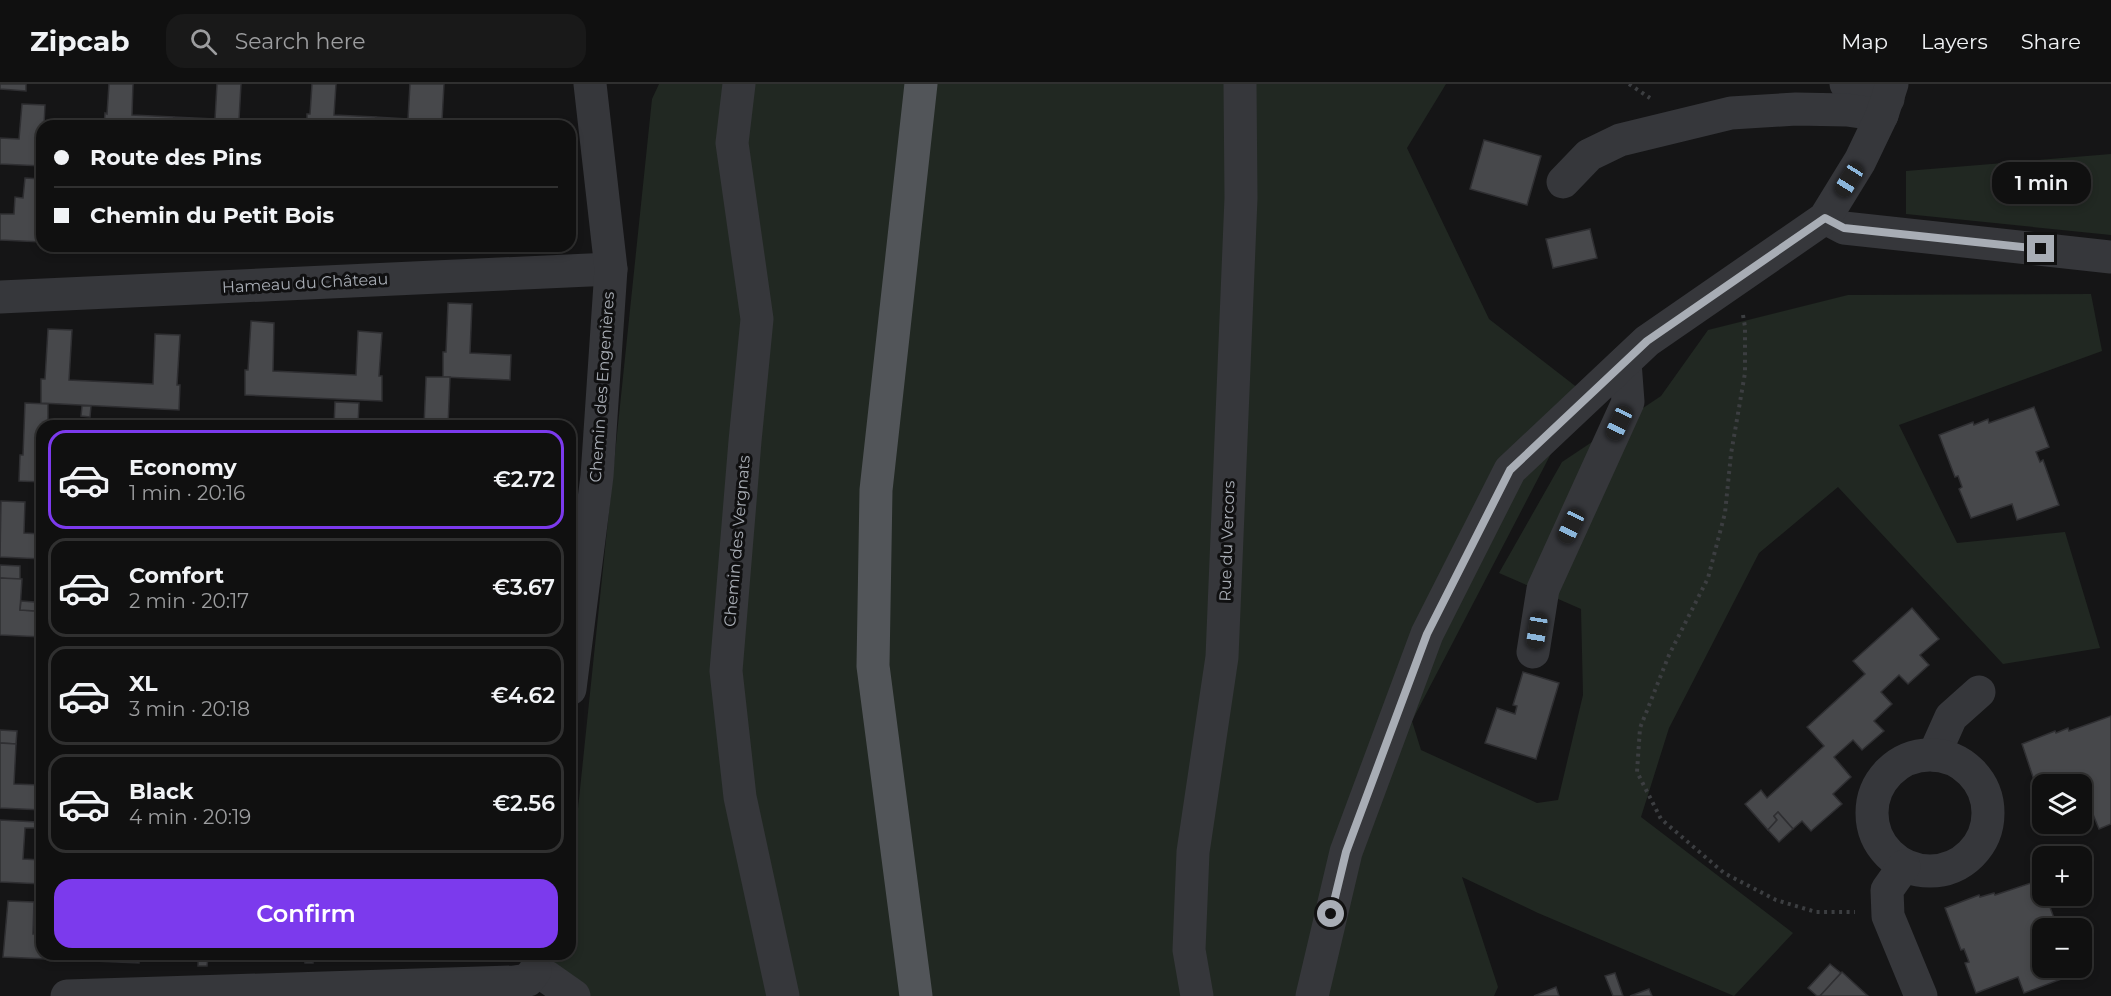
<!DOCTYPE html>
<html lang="en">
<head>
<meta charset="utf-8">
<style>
	body { margin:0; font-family:Montserrat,sans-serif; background:#191919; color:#f1f3f6; height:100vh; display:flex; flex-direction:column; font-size:22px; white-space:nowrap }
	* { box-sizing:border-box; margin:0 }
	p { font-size:20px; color:#9c9d9f }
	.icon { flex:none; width:33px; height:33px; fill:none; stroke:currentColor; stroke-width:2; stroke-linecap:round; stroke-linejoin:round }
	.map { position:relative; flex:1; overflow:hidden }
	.sheet { position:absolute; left:36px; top:336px; width:540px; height:540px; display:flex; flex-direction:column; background:#101010; border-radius:18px; box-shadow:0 3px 9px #0003,0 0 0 2px #303030 }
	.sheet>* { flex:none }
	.hud { position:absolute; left:36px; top:36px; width:540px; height:132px; border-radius:18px; box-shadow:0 3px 9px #0003,0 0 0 2px #303030; display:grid; align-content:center; height:132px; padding:0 18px; background:#101010 }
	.controls { position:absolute; left:2032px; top:690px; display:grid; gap:12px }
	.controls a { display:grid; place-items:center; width:60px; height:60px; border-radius:12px; background:#101010; box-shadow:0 3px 9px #0003,0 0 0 2px #303030; font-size:30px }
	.end { position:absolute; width:27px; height:27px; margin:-14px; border:8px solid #a8adb5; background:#111; box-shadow:0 0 0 3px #111 }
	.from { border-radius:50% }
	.bubble { position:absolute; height:42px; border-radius:18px; background:#101010; box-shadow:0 3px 9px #0003,0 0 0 2px #303030; font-size:20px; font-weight:600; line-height:42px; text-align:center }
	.car { position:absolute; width:18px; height:36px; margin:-18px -9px; border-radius:8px; box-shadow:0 0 4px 2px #0007; background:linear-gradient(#222 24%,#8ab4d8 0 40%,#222 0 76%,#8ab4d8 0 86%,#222 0) }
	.hud b { display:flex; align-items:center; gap:21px; height:57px; font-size:22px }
	.hud b+b { border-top:2px solid #303030 }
	.hud i { width:15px; height:15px; background:#f1f3f6 }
	ul { padding:10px 0 0; list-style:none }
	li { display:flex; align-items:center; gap:18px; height:99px; margin:0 12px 9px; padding:0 6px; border:3px solid #303030; border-radius:18px }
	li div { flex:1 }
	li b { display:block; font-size:22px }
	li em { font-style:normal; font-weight:600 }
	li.on { border-color:#7c3aed }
	li>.icon { width:54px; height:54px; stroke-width:1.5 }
	.action { display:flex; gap:12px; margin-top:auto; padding:12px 18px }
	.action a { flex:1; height:69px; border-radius:18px; background:#7c3aed; color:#fff; font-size:24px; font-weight:600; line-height:69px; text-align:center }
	header { display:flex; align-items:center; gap:36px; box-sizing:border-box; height:84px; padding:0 30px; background:#101010; border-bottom:2px solid #303030 }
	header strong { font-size:28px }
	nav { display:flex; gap:33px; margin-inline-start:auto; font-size:21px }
	.search { width:420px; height:54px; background:#191919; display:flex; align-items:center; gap:15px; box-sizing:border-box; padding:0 21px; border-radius:18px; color:#9c9d9f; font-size:22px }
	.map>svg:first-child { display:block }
	.green { fill:#212822 }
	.building { fill:#47484b; stroke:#2f2f32; stroke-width:1.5 }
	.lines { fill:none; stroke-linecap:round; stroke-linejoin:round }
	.path { stroke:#3c3e41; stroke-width:4; stroke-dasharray:3 4.5; stroke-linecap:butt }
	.minor { stroke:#36373b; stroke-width:33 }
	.major { stroke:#525559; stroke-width:33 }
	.route { stroke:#a8adb5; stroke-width:8 }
	.labels { text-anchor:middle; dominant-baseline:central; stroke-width:6; stroke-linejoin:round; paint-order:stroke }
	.street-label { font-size:16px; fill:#a8adb5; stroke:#101011 }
</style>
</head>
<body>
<header>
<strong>Zipcab</strong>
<div class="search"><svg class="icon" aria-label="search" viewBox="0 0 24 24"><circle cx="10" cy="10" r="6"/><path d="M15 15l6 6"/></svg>Search here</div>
<nav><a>Map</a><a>Layers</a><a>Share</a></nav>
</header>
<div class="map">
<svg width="2111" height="912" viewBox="0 0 2111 912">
	<rect width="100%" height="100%" fill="#151516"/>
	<!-- green -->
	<g class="green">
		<polygon points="659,0 1446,0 1407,64 1489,235 1583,308 1412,637 1421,666 1537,719 1558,716 1583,611 1581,525 1499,489 1562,378 1661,312 1708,246 1848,211 2091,210 2102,267 1899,341 1957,459 2065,448 2100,564 2003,580 1838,403 1759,469 1669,644 1641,733 1793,849 1734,912 1538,829 1462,793 1498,903 1494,912 545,912 554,870 570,870 570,801 652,15"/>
		<polygon points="2111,70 2111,151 1906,130 1906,87"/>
	</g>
	<!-- building -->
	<g class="building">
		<polygon points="0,0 26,0 26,7 0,5"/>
		<polygon points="109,0 133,0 132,31 174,33 173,42 104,42 105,29 107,30"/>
		<polygon points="217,0 241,0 239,36 243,37 243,42 173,42 174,33 215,35"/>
		<polygon points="312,0 336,0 334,31 376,33 376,42 307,42 307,30 310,30"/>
		<polygon points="410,0 444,0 442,37 444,38 444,42 376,42 376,33 408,35"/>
		<polygon points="22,20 45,21 44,42 42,42 42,82 0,80 0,54 19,55"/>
		<polygon points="1484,56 1541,72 1527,121 1470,105"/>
		<polygon points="25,94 42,95 42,158 0,156 0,130 14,130 15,113 23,114"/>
		<polygon points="1590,145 1597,174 1553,184 1546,155"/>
		<polygon points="448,219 472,220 470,269 511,271 510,296 443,293 443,268 446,268"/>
		<polygon points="251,237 274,239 273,287 356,291 358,247 382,249 379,292 382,292 382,317 245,311 245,286 248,286"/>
		<polygon points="48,245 72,246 69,296 153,300 155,250 180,251 177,301 180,301 179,326 41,319 41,295 45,295"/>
		<polygon points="426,293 450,293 448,342 424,342"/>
		<polygon points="335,318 359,319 358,342 334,342"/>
		<polygon points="25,319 48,320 48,342 42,342 42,398 19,397 20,371 23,371"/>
		<polygon points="82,322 91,322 90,333 81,332"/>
		<polygon points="2034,323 2049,363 2036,368 2040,378 2043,376 2059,421 2017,436 2012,420 1971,434 1959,405 1962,403 1958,392 1955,393 1939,351 1973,338 1974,341 1988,335 1989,339"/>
		<polygon points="1,417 25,418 24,449 42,450 42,475 0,473"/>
		<polygon points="0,481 20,482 20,496 0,494"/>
		<polygon points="0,494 22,495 20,526 42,527 42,553 0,551"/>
		<polygon points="21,517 35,518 35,527 20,526"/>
		<polygon points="1912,524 1939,555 1920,571 1929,581 1908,600 1899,591 1881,608 1892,620 1874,637 1884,647 1862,666 1853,656 1834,673 1851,693 1833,710 1842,720 1811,747 1802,737 1793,745 1778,728 1774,732 1777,736 1768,746 1745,720 1761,706 1767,714 1824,662 1807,643 1865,590 1853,577"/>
		<polygon points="1523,588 1559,599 1536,675 1485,659 1497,624 1515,630 1517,622 1513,621"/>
		<polygon points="2111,632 2111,740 2099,745 2092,728 2082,732 2082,700 2043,700 2043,722 2039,712 2042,711 2039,700 2036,702 2022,660 2055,647 2056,649 2068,644 2069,647"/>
		<polygon points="0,646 17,647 16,660 0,659"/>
		<polygon points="0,659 16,660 14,700 42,701 42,726 0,724"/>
		<polygon points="1778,728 1793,745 1779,758 1768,746 1777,736 1774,732"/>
		<polygon points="0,736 37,738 37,744 25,744 23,775 42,776 42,800 0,798"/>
		<polygon points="2040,796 2043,812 2046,812 2055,837 2042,842 2043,884 2061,884 2064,894 2024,909 2018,893 1976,909 1965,879 1969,878 1964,865 1961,866 1945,824 1979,811 1980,813 1994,809 1995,811"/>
		<polygon points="8,817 34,818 33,850 42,850 42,870 139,870 139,879 3,873"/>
		<polygon points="378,870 445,870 445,875 378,873"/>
		<polygon points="304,872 313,872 313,879 305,879"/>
		<polygon points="198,873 208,874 207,882 198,882"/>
		<polygon points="1830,880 1841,889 1820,912 1817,912 1808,904"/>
		<polygon points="1842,888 1868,912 1820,912"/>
		<polygon points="1615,889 1623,912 1613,912 1605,892"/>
		<polygon points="1556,903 1559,912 1534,912"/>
		<polygon points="1649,905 1652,912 1630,912"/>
	</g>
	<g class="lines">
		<!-- path -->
		<g class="path">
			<polyline points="1629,0 1650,14"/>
			<polyline points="1743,231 1745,243 1745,289 1731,370 1725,429 1708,494 1669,571 1640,644 1637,688 1661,735 1724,789 1776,816 1816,828 1855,828"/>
		</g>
		<!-- minor -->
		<g class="minor">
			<polyline points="739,0 732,59 757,235 745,357 726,587 740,713 783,912"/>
			<polyline points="1846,0 1888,15"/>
			<polyline points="1563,98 1589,71 1620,56 1731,29 1796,25 1847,26 1882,31"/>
			<polyline points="1825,134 1844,144 2111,173"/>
			<polyline points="0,213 611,185"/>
			<polyline points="1533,568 1543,505 1628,318 1625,278"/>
			<polyline points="570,605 597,392 611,185 590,0"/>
			<polyline points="1934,671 1951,633 1979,608"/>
			<circle cx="1930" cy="729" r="58"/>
			<polyline points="1904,782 1887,806 1888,832 1921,912"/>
			<polyline points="535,887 547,893 574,912"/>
			<polyline points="67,912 514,898 528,896 535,887"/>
			<polyline points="1197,912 1189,866 1193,768 1222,573 1241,114 1240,0"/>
			<polyline points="1312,912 1346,768 1427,550 1510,386 1647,257 1825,134 1860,77 1882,31 1892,0"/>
		</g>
		<!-- major -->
		<polyline class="major" points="916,912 873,582 876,406 921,0"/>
	</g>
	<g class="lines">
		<!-- route -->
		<polyline class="route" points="1331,830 1346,768 1427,550 1510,386 1647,257 1825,134 1844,144 2041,165"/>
	</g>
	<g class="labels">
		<!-- street labels -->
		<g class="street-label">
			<text transform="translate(305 199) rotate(-3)">Hameau du Château</text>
			<text transform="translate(602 303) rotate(-86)">Chemin des Engenières</text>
			<text transform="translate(737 457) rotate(-85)">Chemin des Vergnats</text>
			<text transform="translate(1227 457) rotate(-88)">Rue du Vercors</text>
		</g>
	</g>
</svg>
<div class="controls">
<a><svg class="icon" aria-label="layers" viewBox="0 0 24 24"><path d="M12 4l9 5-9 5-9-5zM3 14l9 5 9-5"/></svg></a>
<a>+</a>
<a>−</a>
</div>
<i class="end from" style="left:1331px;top:830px"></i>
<i class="end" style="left:2041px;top:165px"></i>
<div class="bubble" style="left:1992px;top:78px;width:99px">1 min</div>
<i class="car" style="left:1849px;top:96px;rotate:212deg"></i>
<i class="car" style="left:1619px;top:339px;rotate:205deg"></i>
<i class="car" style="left:1571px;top:442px;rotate:205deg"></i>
<i class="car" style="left:1537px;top:547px;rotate:189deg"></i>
<div class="hud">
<b><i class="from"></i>Route des Pins</b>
<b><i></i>Chemin du Petit Bois</b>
</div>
<section class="sheet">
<ul>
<li class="on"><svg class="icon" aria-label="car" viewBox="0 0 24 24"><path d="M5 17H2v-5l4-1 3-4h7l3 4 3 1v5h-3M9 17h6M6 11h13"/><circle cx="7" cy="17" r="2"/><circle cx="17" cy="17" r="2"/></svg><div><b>Economy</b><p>1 min · 20:16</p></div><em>€2.72</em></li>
<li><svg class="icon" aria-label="car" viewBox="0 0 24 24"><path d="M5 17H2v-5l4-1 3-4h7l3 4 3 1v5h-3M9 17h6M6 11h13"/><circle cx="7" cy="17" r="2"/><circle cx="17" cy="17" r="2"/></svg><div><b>Comfort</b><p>2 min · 20:17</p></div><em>€3.67</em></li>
<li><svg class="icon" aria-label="car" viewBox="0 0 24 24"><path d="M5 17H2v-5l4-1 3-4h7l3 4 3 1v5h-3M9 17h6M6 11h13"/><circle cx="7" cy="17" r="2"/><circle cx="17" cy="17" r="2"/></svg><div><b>XL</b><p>3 min · 20:18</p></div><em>€4.62</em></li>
<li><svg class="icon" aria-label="car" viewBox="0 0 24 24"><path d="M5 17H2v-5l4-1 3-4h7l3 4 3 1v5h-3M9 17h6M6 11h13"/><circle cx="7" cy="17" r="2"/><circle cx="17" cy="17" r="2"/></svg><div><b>Black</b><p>4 min · 20:19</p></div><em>€2.56</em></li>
</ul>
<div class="action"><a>Confirm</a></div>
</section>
</div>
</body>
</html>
